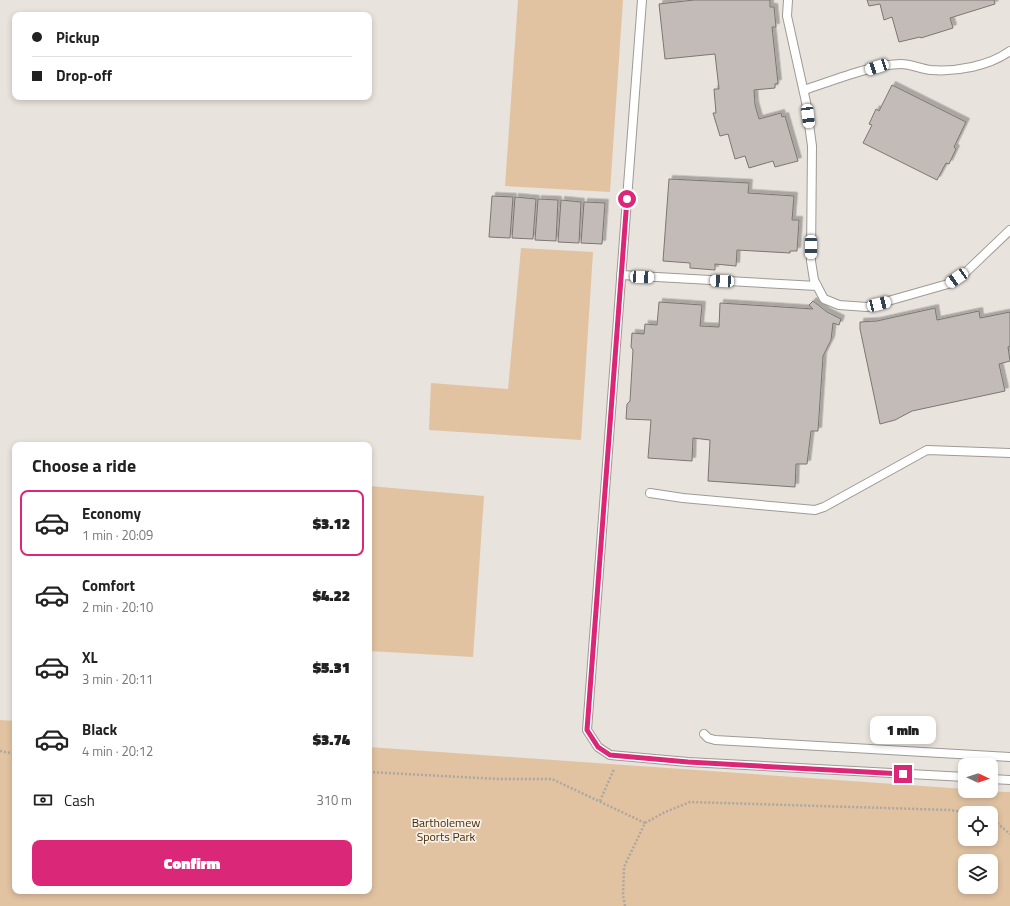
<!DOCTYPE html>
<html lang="en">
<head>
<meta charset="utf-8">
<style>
	body { margin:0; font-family:"Titillium Web",sans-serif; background:#f2f2f2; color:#222; height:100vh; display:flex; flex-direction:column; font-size:15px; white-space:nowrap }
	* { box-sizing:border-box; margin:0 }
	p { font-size:13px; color:#767676 }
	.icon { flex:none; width:22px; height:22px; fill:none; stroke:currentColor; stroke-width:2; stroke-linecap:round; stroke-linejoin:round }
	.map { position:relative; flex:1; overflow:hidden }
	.drawer { position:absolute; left:12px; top:442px; width:360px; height:452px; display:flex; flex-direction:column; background:#fff; border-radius:8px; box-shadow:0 2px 6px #0003 }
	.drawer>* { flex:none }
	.guide { position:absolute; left:12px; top:12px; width:360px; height:88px; border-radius:8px; box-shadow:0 2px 6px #0003; display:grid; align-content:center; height:88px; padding:0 20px; background:#fff }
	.needle { width:26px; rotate:94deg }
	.controls { position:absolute; left:958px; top:758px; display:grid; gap:8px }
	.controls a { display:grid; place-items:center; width:40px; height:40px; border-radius:8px; background:#fff; box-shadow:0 2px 6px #0003; font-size:20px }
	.end { position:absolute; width:18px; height:18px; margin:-9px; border:5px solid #db2777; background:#fff; box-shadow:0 0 0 2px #fff }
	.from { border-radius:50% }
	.bubble { position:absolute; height:28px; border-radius:8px; background:#fff; box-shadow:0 2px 6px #0003; font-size:13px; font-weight:800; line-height:28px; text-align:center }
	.car { position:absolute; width:12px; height:24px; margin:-12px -6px; border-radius:5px; box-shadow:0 0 3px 1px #0007; background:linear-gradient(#fff 24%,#345 0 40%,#fff 0 76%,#345 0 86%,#fff 0) }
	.guide b { display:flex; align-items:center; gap:14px; height:38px; font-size:15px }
	.guide b+b { border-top:1px solid #e0e0e0 }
	.guide i { width:10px; height:10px; background:#222 }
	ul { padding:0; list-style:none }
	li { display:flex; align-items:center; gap:12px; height:66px; margin:0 8px 6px; padding:0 12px; border:2px solid transparent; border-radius:8px }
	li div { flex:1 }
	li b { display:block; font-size:15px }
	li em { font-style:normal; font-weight:800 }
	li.selected { border-color:#db2777 }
	li>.icon { width:36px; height:36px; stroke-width:1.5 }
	h2 { padding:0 20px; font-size:18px; line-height:48px }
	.pay { display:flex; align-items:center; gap:10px; height:44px; padding:0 20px; font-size:15px }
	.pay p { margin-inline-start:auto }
	.cta { display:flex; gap:8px; margin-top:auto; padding:8px 20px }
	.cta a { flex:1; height:46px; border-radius:8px; background:#db2777; color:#fff; font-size:16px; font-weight:800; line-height:46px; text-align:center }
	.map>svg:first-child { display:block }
	.green { fill:#e1c3a2; fill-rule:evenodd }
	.building { fill:#c2bbb7; stroke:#7c7672; filter:url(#shadow) }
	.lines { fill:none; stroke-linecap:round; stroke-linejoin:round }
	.lane-casing { stroke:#9f9a94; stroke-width:10 }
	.path { stroke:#aba7a2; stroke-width:2.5; stroke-dasharray:2 2; stroke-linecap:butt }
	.lane { stroke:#fff; stroke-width:8 }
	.route { stroke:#db2777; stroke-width:5 }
	.labels { text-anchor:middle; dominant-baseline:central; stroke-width:3.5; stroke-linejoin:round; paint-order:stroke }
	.park-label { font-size:12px; fill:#4a2b00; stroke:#f5f0ea }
</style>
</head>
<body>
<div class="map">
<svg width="1010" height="906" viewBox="0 0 1010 906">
	<defs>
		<filter id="shadow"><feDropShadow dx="3.5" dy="-3.5" stdDeviation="0" flood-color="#0004"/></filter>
	</defs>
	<rect width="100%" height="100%" fill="#e8e3dd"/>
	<!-- green -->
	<g class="green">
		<polygon points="518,0 623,0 610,192 505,186"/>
		<polygon points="521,248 593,252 581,440 429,430 431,383 508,389"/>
		<polygon points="369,486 484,496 473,657 369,651"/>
		<path d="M0,720l15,1v170h354v-144l596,42v2l45,1v114h-1010zM965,813h26v26h-26zM965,861h26v26h-26z"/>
	</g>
	<!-- building -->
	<g class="building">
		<polygon points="694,0 770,0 770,7 774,7 776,27 772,27 778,83 775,84 775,88 754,90 755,105 759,119 781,113 782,117 785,116 798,161 775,167 773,161 749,168 745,156 735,159 728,134 720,136 713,113 716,113 714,89 719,89 715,54 665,59 659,4"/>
		<polygon points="867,0 994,0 995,4 950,18 953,28 921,38 920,37 899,42 892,17 884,20 880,4 869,6"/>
		<polygon points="892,85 966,122 954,147 956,149 949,164 946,163 937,180 863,143 872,125 869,124 876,109 879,111"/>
		<polygon points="669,179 749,183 748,193 794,196 792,220 799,220 797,251 790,251 790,253 737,250 736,266 715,264 715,270 690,268 690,263 663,261"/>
		<polygon points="492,196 513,197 510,238 489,237"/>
		<polygon points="515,197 536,199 533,239 512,238"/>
		<polygon points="538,199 558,200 556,241 535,240"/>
		<polygon points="561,200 581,202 579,243 558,242"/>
		<polygon points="584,202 605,203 602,244 581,243"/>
		<polygon points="813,301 827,312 841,319 839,325 833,323 831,340 823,356 818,431 811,431 807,464 796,464 795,487 708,481 710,440 693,438 692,461 648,458 651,420 626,419 627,404 630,401 633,350 631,347 632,333 644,334 645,324 657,325 659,302 702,305 700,326 719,327 720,303 813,309 809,305"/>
		<polygon points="935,308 937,320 979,311 980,318 1010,312 1010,346 1008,347 1010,361 999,364 1005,391 912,411 895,420 880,424 860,329 860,322 877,321"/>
	</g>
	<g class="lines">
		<!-- lane casing -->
		<g class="lane-casing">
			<g id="lane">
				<polyline points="642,0 587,730 598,747 610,755 688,762 965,777"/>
				<polyline points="788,0 787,16 806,102 812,146 811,261 814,280 824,299 839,305 867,307 948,284 966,272 1010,230"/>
				<path d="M804,90c28,-9 69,-26 97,-26 10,0 20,5 30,6 26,2 58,-4 79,-19"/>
				<polyline points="621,275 817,286"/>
				<polyline points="650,493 683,498 815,510 824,507 927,450 1010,453"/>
				<polyline points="704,734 708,738 715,740 1010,757"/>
				<polyline points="991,779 1010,780"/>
			</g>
		</g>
		<!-- path -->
		<g class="path">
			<polyline points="0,751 15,754"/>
			<polyline points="369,772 498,779 552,779 645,823"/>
			<polyline points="600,801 614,769"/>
			<polyline points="991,818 1010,834"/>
			<polyline points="625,906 623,895 624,867 645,823 665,812 690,802 950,810 969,813"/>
		</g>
		<!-- lane -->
		<use href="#lane" class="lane"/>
	</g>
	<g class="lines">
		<!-- route -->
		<polyline class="route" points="627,199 587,730 598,747 610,755 688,762 903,774"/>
	</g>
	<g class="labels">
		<!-- park labels -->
		<g class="park-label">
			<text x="446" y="822">Bartholemew<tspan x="446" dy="14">Sports Park</tspan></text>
		</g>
	</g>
</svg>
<div class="controls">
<a><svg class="needle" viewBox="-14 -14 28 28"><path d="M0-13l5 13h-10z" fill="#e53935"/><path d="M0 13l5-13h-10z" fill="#767676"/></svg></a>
<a><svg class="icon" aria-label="locate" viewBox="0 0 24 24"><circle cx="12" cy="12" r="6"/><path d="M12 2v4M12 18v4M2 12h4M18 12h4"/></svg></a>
<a><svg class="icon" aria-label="layers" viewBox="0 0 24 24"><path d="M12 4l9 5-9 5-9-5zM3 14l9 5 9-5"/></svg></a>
</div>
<i class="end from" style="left:627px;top:199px"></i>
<i class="end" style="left:903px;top:774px"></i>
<div class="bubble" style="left:870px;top:716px;width:66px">1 min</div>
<i class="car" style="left:877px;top:67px;rotate:252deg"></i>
<i class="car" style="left:808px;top:116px;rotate:173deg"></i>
<i class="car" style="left:811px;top:247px;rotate:180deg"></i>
<i class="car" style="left:642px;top:277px;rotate:93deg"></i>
<i class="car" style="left:957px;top:278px;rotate:236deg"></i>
<i class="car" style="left:722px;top:281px;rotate:273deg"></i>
<i class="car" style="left:879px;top:304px;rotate:76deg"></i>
<div class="guide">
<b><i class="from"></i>Pickup</b>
<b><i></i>Drop-off</b>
</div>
<section class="drawer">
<h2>Choose a ride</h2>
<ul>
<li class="selected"><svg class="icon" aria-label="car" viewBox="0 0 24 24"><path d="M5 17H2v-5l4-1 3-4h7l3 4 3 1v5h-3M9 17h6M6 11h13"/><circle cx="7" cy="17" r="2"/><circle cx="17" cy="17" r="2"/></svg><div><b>Economy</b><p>1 min · 20:09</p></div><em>$3.12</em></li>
<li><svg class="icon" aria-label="car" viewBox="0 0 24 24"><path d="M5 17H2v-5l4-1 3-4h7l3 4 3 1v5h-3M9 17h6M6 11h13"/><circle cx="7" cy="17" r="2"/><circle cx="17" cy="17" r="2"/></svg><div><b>Comfort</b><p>2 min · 20:10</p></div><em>$4.22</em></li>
<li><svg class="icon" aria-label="car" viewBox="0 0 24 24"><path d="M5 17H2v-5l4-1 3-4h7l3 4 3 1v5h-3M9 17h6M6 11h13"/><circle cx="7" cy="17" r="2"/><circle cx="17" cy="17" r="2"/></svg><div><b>XL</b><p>3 min · 20:11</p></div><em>$5.31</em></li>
<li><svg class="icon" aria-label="car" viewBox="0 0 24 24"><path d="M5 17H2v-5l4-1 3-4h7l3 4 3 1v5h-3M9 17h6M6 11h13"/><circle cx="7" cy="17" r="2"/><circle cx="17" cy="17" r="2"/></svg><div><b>Black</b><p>4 min · 20:12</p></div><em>$3.74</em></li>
</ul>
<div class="pay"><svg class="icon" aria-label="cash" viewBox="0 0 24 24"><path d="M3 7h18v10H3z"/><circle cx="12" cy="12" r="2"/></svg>Cash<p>310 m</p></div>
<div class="cta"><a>Confirm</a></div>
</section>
</div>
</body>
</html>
